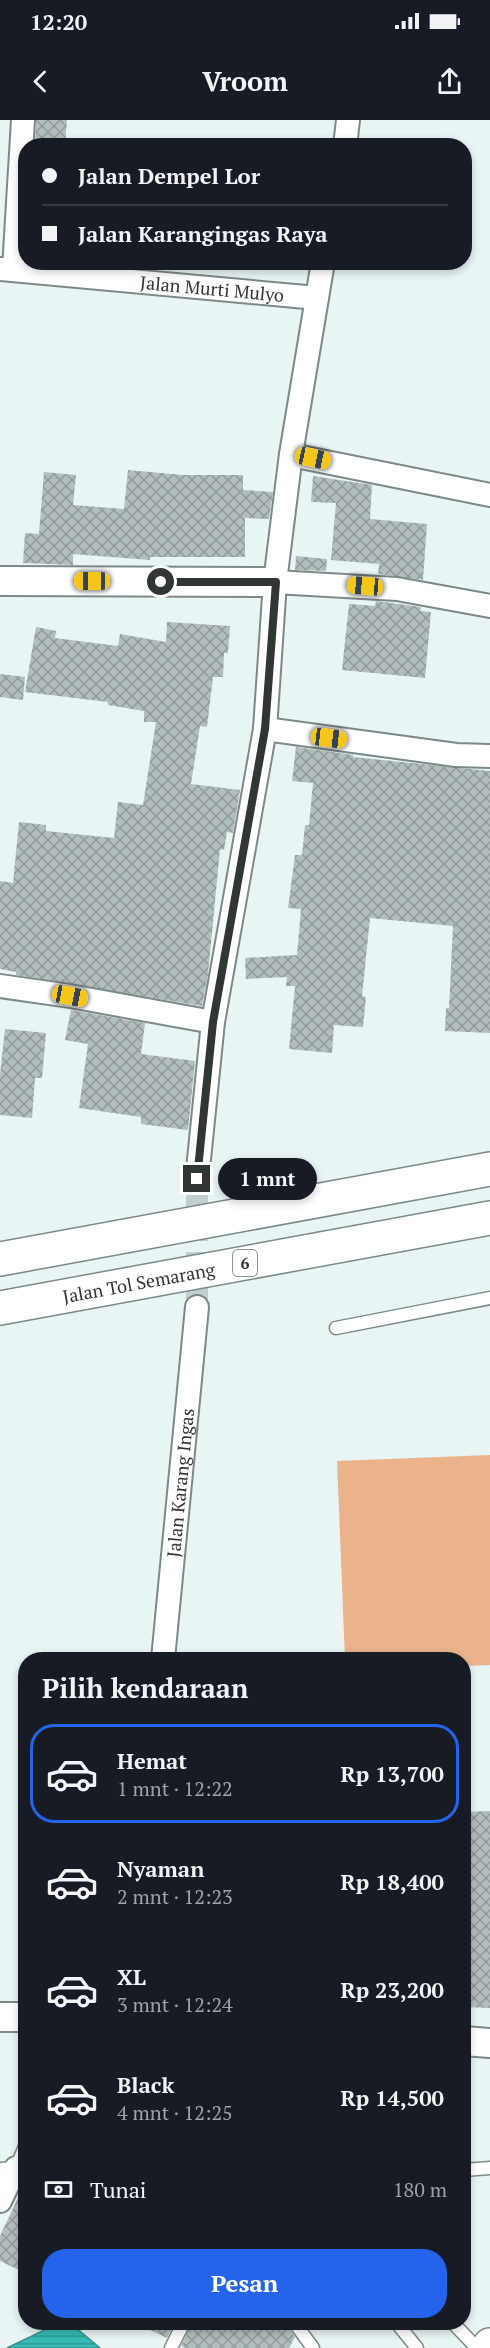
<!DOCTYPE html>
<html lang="id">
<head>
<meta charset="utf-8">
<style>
	body { margin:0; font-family:"PT Serif",serif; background:#20242c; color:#f1f3f6; height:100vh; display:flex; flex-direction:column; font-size:22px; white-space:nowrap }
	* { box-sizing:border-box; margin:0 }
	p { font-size:20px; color:#9ea1a6 }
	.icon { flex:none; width:33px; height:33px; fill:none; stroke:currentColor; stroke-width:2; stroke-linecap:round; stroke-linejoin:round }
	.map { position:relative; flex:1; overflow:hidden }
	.side { position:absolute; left:18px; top:1532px; width:453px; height:678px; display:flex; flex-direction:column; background:#171b24; border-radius:24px; box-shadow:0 3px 9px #0003 }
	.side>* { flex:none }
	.top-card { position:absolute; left:18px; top:18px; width:454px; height:132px; border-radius:24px; box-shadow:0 3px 9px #0003; display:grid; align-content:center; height:132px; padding:0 24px; background:#171b24 }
	.end { position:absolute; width:27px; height:27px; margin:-14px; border:8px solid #303535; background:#fff; box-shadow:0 0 0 3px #fff }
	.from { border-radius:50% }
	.bubble { position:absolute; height:42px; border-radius:21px; background:#171b24; box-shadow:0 3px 9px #0003; font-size:20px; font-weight:700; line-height:42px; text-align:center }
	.car { position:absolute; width:18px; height:36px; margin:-18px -9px; border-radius:8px; box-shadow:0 0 4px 2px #0007; background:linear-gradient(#f5c518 24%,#345 0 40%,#f5c518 0 76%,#345 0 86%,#f5c518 0) }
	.top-card b { display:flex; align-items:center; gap:21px; height:57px; font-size:22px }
	.top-card b+b { border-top:2px solid #363941 }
	.top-card i { width:15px; height:15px; background:#f1f3f6 }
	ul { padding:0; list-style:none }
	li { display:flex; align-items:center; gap:18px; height:99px; margin:0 12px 9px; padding:0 12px; border:3px solid transparent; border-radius:24px }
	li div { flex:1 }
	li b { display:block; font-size:22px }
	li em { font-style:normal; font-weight:700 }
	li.active { border-color:#2563eb }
	li>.icon { width:54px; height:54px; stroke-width:1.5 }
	h2 { padding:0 24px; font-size:27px; line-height:72px }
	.pay { display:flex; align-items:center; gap:15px; height:66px; padding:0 24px; font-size:22px }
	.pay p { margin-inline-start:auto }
	.action { display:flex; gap:12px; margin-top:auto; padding:12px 24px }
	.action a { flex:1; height:69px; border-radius:24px; background:#2563eb; color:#fff; font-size:24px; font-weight:700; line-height:69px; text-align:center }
	.status { display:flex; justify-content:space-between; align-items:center; height:42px; padding:0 30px; background:#171b24; direction:ltr }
	.status svg { height:16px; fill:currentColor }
	header { display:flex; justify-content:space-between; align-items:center; height:78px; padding:0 24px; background:#171b24; font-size:27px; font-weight:700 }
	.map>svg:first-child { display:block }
	.green { fill:#eab38b }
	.water { fill:url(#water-rules); stroke:#35938f; stroke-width:1.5 }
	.building { fill:url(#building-cross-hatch) }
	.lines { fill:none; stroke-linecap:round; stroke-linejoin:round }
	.minor-tunnel { stroke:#c3cfce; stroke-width:22; stroke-dasharray:22 11; stroke-linecap:butt }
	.service-casing { stroke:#7d8988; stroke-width:15 }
	.minor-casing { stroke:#7d8988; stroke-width:26 }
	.tertiary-casing { stroke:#7d8988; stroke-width:32 }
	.primary-casing { stroke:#7d8988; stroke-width:36 }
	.motorway-casing { stroke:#7d8988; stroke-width:36 }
	.service { stroke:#fff; stroke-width:12 }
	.minor { stroke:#fff; stroke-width:22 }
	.tertiary { stroke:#fff; stroke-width:28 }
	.primary { stroke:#fff; stroke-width:33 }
	.motorway { stroke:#fff; stroke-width:33 }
	.route { stroke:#303535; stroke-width:8 }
	.labels { text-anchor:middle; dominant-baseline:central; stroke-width:6; stroke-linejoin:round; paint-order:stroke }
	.shield { fill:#fff; stroke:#6e7272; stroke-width:1.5 }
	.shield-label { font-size:16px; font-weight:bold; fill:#303535 }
	.street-label { font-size:18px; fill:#303535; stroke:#fff }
</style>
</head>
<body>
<div class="status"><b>12:20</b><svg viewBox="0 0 49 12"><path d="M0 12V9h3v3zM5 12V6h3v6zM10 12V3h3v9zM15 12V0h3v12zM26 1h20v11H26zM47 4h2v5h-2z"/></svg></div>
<header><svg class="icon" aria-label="back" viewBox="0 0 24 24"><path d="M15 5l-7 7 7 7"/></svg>Vroom<svg class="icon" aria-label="share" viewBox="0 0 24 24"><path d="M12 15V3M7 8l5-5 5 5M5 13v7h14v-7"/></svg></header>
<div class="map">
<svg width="490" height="2228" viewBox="0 0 490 2228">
	<defs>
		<pattern id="water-rules" width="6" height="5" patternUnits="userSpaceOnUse" patternTransform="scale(1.5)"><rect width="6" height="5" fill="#37bbb5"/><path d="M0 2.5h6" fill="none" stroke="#2f9994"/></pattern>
		<pattern id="building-cross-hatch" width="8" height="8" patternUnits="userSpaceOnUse" patternTransform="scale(1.5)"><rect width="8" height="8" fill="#b2bebd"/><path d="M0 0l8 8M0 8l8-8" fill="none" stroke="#919b9a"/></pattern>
	</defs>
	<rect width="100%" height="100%" fill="#e8f5f4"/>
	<!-- green -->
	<polygon class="green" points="490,1335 490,1545 464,1546 464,1539 345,1539 337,1341"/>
	<!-- water -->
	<polygon class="water" points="61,2202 69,2202 100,2228 7,2228"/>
	<!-- building -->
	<g class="building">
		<polygon points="36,0 67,0 65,26 35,26"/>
		<polygon points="128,350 183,355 243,355 243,370 273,372 269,399 245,398 245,437 150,437 150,440 73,434 73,445 23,443 25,413 39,414 44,352 76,355 73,385 124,389"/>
		<polygon points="313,356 372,365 370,399 427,404 423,460 378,454 379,444 331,440 336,383 311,382"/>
		<polygon points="296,436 327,439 326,451 295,450"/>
		<polygon points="376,481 421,487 420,491 431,492 425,558 342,550 349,484 375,486"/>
		<polygon points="167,502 230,506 228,533 224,533 223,557 213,557 207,607 200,606 191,664 240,670 233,713 227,712 224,730 220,729 208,854 202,886 16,855 16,852 0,849 0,761 13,763 19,702 46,705 46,711 114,718 118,682 143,685 156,602 144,602 144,591 108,585 108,582 25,572 36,507 56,511 55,518 118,526 120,514 166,522"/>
		<polygon points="0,554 25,557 23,580 0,577"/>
		<polygon points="296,627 353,635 353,637 490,651 490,913 445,911 446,888 449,888 453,806 370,798 362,876 366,877 363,907 334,905 332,933 289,929 295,866 286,866 287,857 246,859 245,838 297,835 301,789 288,788 295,735 302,735 305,705 309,705 313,663 292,661"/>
		<polygon points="71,890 145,903 141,934 195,941 188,1010 141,1004 141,997 79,988 88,924 65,920"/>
		<polygon points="5,909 46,913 42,958 35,958 32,998 0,995 0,955"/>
		<polygon points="490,1691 490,1888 464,1887 464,1692"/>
		<polygon points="26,2061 26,2136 19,2150 0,2141 0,2116"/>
		<polygon points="133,2202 175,2202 167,2218"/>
		<polygon points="192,2202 273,2202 289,2209 295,2217 289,2228 186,2228 181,2226"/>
	</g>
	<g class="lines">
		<!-- minor-tunnel -->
		<polyline class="minor-tunnel" points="197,1187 197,1059"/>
		<!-- service casing -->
		<g class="service-casing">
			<g id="service">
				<polyline points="336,1208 490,1178"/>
				<polyline points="0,2049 16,2048 26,2024"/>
				<polyline points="464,2050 490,2048"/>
				<polyline points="294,2202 313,2228"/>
				<polyline points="396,2202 417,2228"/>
				<polyline points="452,2202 477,2228"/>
				<polyline points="171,2228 184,2202"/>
			</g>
		</g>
		<!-- minor casing -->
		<g class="minor-casing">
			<g id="minor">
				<polyline points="345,26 348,0"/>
				<path id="s1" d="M0,149l317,29"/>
				<polyline points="14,149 23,0"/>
				<polyline points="291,335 490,375"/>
				<polyline points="275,462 397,469 490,486"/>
				<polyline points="265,609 456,635 490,636"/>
				<polyline points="0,866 70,876 213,902"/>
				<polyline points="197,1059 213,902 265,609 275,462 291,334 323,142"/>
				<path id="s2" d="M163,1539l34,-352"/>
				<polyline points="0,2081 16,2048"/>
			</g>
		</g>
		<!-- tertiary casing -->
		<g class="tertiary-casing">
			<g id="tertiary">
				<polyline points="0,461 275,462"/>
				<polyline points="0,1897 26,1897"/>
				<polyline points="464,1921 490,1923"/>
			</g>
		</g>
		<!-- primary casing -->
		<g class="primary-casing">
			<polyline id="primary" points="488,2228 490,2225"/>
		</g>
		<!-- motorway casing -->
		<g class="motorway-casing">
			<g id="motorway">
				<polyline points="0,1139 490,1049"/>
				<path id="s3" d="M0,1188l490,-90"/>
			</g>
		</g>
		<!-- service -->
		<use href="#service" class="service"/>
		<!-- minor -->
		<use href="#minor" class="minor"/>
		<!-- tertiary -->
		<use href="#tertiary" class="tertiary"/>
		<!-- primary -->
		<use href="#primary" class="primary"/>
		<!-- motorway -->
		<use href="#motorway" class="motorway"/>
	</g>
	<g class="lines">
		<!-- route -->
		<polyline class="route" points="161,462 276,462 265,609 213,902 197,1059"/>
	</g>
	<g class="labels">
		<!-- shield labels -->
		<rect class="shield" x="233" y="1130" width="24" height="26" rx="4.5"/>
		<g class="shield-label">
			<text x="245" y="1143">6</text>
		</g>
		<!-- street labels -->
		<g class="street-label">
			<text stroke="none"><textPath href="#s1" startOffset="213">Jalan Murti Mulyo</textPath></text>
			<text stroke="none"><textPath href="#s3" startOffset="141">Jalan Tol Semarang</textPath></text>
			<text stroke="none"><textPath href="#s2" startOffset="177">Jalan Karang Ingas</textPath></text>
		</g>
	</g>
</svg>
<i class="end from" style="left:161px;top:462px"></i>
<i class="end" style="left:197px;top:1059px"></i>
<div class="bubble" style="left:218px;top:1038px;width:99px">1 mnt</div>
<i class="car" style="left:313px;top:338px;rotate:102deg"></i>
<i class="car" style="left:92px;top:461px;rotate:270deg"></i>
<i class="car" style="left:365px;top:466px;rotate:275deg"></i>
<i class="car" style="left:329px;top:618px;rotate:97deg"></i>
<i class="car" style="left:70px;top:876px;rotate:101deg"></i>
<div class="top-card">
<b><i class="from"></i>Jalan Dempel Lor</b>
<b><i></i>Jalan Karangingas Raya</b>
</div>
<section class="side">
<h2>Pilih kendaraan</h2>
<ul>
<li class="active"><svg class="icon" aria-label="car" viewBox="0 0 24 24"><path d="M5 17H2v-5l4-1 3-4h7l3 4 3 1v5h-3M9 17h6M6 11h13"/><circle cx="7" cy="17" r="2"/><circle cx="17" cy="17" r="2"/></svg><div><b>Hemat</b><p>1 mnt · 12:22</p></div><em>Rp 13,700</em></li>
<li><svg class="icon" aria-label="car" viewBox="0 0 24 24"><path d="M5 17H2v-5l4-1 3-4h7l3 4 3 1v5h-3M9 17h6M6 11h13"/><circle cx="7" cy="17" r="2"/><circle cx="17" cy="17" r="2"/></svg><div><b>Nyaman</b><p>2 mnt · 12:23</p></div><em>Rp 18,400</em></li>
<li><svg class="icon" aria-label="car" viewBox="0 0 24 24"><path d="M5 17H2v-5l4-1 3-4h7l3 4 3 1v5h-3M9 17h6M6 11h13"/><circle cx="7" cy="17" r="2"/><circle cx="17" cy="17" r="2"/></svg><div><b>XL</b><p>3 mnt · 12:24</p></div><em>Rp 23,200</em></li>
<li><svg class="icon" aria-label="car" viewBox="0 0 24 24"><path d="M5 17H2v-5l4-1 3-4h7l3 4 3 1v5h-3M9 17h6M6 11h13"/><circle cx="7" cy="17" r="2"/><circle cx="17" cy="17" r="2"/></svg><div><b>Black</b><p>4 mnt · 12:25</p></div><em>Rp 14,500</em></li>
</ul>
<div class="pay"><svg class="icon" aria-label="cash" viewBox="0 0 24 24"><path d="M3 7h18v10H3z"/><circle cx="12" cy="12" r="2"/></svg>Tunai<p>180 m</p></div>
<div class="action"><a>Pesan</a></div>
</section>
</div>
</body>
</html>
